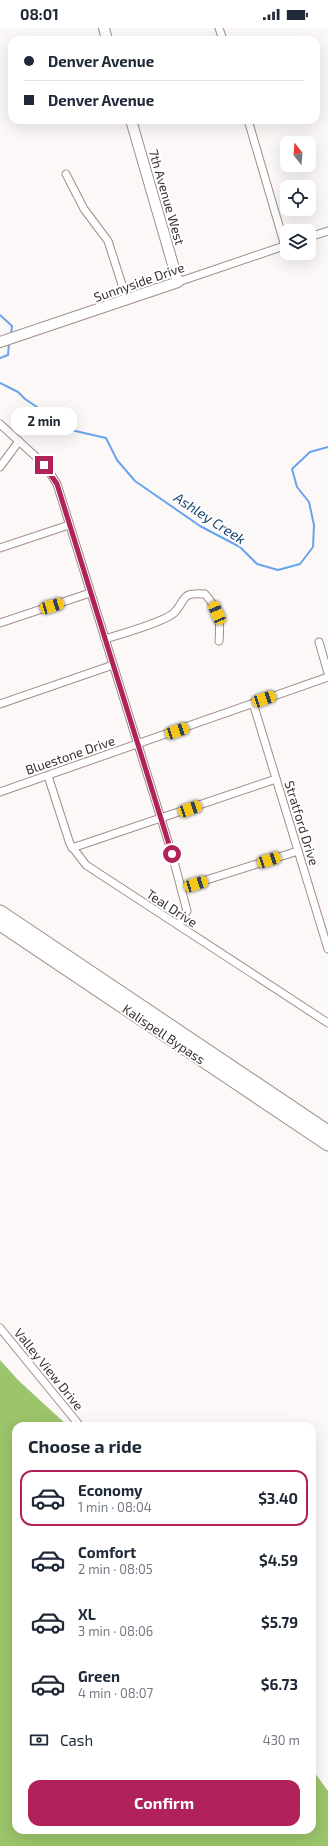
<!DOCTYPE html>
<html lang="en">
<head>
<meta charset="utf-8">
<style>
	body { margin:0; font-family:"Exo 2",sans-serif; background:#f2f2f3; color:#1f2937; height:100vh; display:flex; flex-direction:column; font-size:15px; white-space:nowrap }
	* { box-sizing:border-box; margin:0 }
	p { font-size:13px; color:#747a83 }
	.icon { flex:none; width:22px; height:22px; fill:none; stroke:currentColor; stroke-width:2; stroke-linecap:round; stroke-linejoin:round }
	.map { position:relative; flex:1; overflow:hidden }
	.side { position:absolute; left:12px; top:1394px; width:304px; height:412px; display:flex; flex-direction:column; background:#fff; border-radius:12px; box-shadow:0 4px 16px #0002 }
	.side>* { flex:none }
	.top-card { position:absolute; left:8px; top:8px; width:312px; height:88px; border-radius:12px; box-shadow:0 4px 16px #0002; display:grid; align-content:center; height:88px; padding:0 16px; background:#fff }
	.needle { width:26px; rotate:343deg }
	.buttons { position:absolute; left:280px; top:108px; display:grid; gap:8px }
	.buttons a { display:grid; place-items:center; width:36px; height:36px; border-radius:8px; background:#fff; box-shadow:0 4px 16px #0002; font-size:20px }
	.end { position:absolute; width:18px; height:18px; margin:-9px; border:5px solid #b02259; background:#fff; box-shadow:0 0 0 2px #fff }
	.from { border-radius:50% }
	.bubble { position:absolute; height:28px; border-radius:12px; background:#fff; box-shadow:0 4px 16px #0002; font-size:13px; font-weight:700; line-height:28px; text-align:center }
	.car { position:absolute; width:12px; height:24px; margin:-12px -6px; border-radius:5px; box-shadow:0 0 3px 1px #0007; background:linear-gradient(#f5c518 24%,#345 0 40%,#f5c518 0 76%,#345 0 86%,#f5c518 0) }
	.top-card b { display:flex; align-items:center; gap:14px; height:38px; font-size:15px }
	.top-card b+b { border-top:1px solid #e0e1e3 }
	.top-card i { width:10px; height:10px; background:#1f2937 }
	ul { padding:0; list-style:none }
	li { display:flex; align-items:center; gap:12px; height:56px; margin:0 8px 6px; padding:0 8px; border:2px solid transparent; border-radius:12px }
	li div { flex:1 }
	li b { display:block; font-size:15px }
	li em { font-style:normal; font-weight:700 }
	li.on { border-color:#b02259 }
	li>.icon { width:36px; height:36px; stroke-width:1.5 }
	h2 { padding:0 16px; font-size:18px; line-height:48px }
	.pay { display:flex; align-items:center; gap:10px; height:44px; padding:0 16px; font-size:15px }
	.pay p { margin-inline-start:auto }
	.cta { display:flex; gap:8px; margin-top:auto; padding:8px 16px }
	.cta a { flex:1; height:46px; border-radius:12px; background:#b02259; color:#fff; font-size:16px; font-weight:700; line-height:46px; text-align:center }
	.status { display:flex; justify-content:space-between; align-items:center; height:28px; padding:0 20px; background:#fff; direction:ltr }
	.status svg { height:11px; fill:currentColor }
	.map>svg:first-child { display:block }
	.forest { fill:#9cc46b }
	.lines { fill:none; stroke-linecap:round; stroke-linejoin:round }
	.stream { stroke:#67a4ed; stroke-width:2 }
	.street-casing { stroke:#a18e88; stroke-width:9 }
	.secondary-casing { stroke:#a18e88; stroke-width:12 }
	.highway-casing { stroke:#a18e88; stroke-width:15 }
	.street { stroke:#fff; stroke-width:7 }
	.secondary { stroke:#fff; stroke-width:10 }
	.highway { stroke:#fff; stroke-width:13 }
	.route { stroke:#b02259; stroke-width:5 }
	.labels { text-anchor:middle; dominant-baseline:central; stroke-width:4; stroke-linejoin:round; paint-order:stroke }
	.street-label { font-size:13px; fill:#39312e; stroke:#fff }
	.water-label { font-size:14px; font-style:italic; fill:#174271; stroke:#fff }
</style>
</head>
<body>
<div class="status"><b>08:01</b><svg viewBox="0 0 49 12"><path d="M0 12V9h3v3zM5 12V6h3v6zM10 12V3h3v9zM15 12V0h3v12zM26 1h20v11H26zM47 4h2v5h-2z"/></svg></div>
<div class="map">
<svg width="328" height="1818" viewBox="0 0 328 1818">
	<rect width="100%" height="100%" fill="#fcf8f7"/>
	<!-- forest -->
	<polygon class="forest" points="0,1332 18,1352 68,1398 16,1398 16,1802 312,1802 312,1741 328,1763 328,1818 0,1818"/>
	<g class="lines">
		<!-- stream -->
		<g class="stream">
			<polyline points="0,287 12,298 11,307"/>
			<polyline points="0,330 8,327 9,315"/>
			<polyline points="0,355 18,364 25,371 71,402 106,410 117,432 135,453 200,498 240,519 257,536 278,542 300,536 313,519 314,497 309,474 297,459 292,441 310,424 328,419"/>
		</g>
		<!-- street casing -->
		<g class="street-casing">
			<g id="street">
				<polyline points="219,0 223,12"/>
				<polyline points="248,92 285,218"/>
				<polyline points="66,146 84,181 108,213 127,272"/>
				<polyline points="309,209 328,203"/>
				<polyline points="178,254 287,217"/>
				<polyline points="0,396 45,437 57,456 172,826 187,883 178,897"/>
				<polyline points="0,439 19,413"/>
				<polyline points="0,520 69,497"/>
				<polyline points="0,595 90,565"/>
				<path d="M105,611c16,-5 57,-16 69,-26 13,-14 6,-21 31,-19 14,16 16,27 14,47"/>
				<polyline points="319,614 328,645"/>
				<polyline points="253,675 328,921"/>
				<polyline points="0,676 113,637"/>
				<polyline points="48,748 70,816 86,837 328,995"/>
				<polyline points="0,764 328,649"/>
				<polyline points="72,820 276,751"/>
				<polyline points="181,860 298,823"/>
				<polyline points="0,1300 80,1398"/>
			</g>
		</g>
		<!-- secondary casing -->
		<g class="secondary-casing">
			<g id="secondary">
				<polyline points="104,0 107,12"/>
				<polyline points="0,314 178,254 131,92"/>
			</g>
		</g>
		<!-- highway casing -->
		<g class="highway-casing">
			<g id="highway">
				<polyline points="0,884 328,1104"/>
				<polyline points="0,896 328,1116"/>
			</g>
		</g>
		<!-- street -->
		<use href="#street" class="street"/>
		<!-- secondary -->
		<use href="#secondary" class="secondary"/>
		<!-- highway -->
		<use href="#highway" class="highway"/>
	</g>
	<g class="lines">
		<!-- route -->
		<polyline class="route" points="44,437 57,456 172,826"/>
	</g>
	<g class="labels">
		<!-- street labels -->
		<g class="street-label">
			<text transform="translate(167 169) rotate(74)">7th Avenue West</text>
			<text transform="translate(139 254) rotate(-19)">Sunnyside Drive</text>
			<text transform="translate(70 727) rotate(-19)">Bluestone Drive</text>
			<text transform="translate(302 795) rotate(73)">Stratford Drive</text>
			<text transform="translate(172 880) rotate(33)">Teal Drive</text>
			<text transform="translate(164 1006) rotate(34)">Kalispell Bypass</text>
			<text transform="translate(49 1341) rotate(51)">Valley View Drive</text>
		</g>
		<!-- water labels -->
		<g class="water-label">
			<text transform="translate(210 490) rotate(33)">Ashley Creek</text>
		</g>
	</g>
</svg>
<div class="buttons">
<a><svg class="needle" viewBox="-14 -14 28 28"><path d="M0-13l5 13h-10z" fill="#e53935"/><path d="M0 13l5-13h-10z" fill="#747a83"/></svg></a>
<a><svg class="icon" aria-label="locate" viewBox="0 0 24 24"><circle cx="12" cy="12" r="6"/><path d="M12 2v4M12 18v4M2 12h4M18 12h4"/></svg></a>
<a><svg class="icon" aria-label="layers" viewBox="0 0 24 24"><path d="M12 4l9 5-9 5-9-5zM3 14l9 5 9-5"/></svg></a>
</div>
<i class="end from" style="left:172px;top:826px"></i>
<i class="end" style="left:44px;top:437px"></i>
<div class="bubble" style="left:11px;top:379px;width:66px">2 min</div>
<i class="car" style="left:52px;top:578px;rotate:73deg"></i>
<i class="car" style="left:217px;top:585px;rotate:337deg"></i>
<i class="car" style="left:264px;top:671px;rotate:71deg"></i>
<i class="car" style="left:177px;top:703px;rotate:71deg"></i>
<i class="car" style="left:190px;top:781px;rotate:71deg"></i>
<i class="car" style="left:269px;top:832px;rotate:72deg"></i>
<i class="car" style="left:196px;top:856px;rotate:73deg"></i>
<div class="top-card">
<b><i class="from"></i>Denver Avenue</b>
<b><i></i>Denver Avenue</b>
</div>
<section class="side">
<h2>Choose a ride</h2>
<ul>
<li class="on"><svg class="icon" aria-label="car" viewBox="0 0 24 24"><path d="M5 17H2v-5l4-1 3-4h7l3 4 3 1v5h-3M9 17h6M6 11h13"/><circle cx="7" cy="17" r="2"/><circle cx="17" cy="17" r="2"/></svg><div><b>Economy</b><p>1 min · 08:04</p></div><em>$3.40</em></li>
<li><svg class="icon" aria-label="car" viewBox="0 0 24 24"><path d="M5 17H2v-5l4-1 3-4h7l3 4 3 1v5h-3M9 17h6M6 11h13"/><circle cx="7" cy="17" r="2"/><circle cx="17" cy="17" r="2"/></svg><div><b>Comfort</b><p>2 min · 08:05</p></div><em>$4.59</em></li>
<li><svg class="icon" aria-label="car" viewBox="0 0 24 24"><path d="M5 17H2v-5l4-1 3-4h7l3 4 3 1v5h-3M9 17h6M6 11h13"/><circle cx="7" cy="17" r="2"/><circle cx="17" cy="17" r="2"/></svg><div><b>XL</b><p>3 min · 08:06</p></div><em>$5.79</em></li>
<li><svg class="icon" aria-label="car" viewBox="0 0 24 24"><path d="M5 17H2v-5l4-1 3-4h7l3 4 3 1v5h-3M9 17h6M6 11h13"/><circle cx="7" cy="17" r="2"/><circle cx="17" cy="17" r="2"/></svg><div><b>Green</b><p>4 min · 08:07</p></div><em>$6.73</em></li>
</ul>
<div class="pay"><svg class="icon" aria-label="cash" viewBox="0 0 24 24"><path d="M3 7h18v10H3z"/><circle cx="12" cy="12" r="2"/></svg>Cash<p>430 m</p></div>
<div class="cta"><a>Confirm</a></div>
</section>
</div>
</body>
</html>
